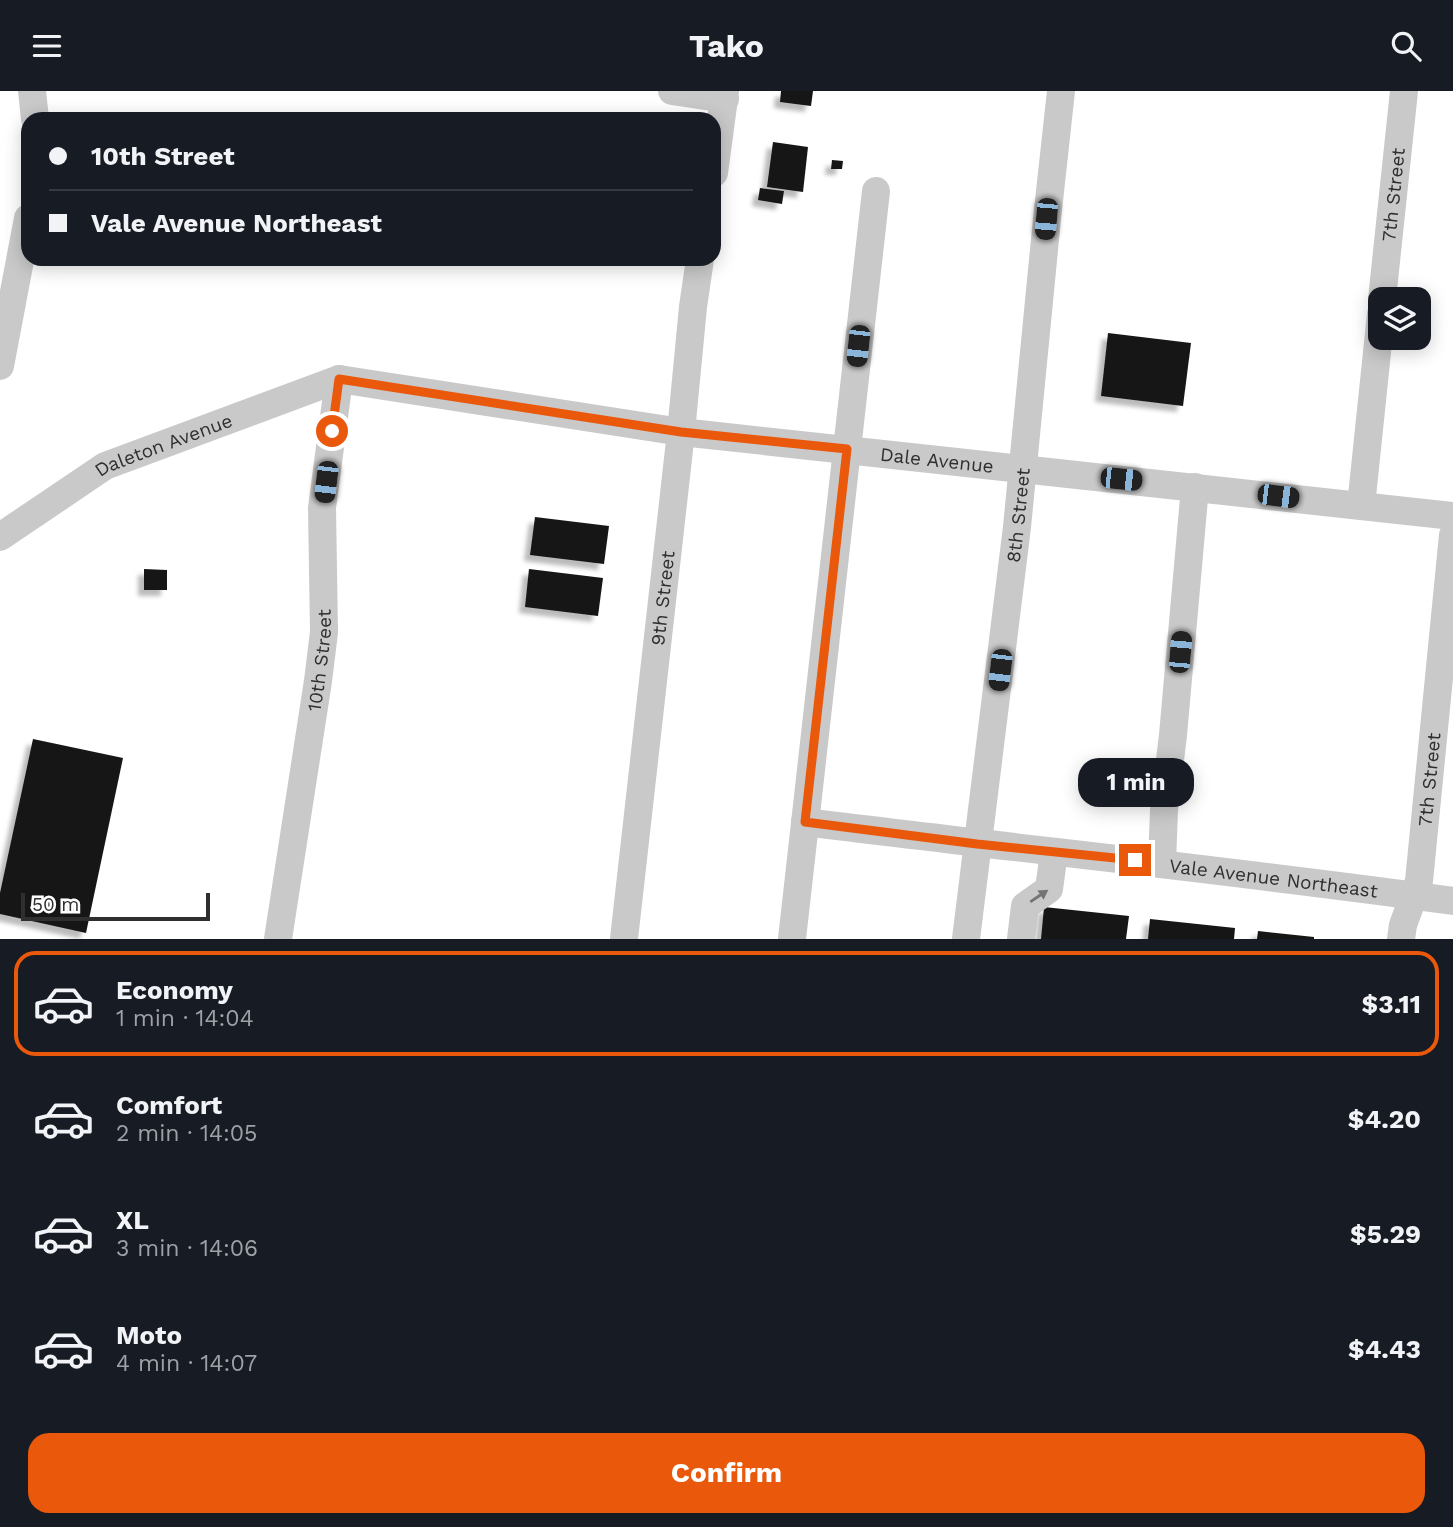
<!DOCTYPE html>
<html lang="en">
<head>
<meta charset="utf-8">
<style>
	body { margin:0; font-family:"Work Sans",sans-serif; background:#242831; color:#f1f3f6; height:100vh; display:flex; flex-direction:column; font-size:26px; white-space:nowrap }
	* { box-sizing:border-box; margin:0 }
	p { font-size:23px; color:#9ea1a6 }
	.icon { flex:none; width:38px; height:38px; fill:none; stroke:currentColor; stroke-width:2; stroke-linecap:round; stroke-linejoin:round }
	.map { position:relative; height:848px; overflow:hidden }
	.drawer { display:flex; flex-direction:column; background:#171b24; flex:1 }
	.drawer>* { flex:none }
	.top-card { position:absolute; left:21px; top:21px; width:700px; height:154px; border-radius:21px; box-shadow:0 4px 18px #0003; display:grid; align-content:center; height:154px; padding:0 28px; background:#171b24 }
	.buttons { position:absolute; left:1368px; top:196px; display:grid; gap:14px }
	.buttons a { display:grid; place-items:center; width:63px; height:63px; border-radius:14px; background:#171b24; box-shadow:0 4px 18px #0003; font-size:35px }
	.scale { position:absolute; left:21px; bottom:18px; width:189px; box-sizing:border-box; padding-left:7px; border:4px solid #2f2f2f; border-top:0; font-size:19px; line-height:24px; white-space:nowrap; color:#2f2f2f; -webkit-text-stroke:5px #fff; paint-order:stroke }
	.end { position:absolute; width:32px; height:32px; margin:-16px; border:9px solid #ea580c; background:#fff; box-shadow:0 0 0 4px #fff }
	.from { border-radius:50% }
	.bubble { position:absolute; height:49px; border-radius:21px; background:#171b24; box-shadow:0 4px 18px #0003; font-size:23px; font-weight:700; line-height:49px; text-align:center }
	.car { position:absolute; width:21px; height:42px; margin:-21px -10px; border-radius:9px; box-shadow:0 0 5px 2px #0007; background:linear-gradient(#222 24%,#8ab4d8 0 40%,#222 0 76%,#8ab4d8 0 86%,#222 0) }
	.top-card b { display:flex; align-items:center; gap:24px; height:66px; font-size:26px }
	.top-card b+b { border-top:2px solid #363941 }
	.top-card i { width:18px; height:18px; background:#f1f3f6 }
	ul { padding:12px 0 0; list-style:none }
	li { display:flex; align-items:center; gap:21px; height:105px; margin:0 14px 10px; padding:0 14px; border:4px solid transparent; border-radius:21px }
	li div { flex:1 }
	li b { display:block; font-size:26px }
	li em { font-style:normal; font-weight:700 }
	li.current { border-color:#ea580c }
	li>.icon { width:63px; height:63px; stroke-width:1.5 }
	.primary-button { display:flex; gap:14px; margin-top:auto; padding:14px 28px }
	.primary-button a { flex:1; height:80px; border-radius:21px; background:#ea580c; color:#fff; font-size:28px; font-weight:700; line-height:80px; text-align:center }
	header { display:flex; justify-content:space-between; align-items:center; height:91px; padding:0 28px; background:#171b24; font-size:32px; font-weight:700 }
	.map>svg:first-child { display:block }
	.building { fill:#161616; filter:url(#shadow) }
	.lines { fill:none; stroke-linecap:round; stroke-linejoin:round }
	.minor { stroke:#c9c9c9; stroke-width:28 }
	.oneway { fill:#747474 }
	.route { stroke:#ea580c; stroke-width:9 }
	.labels { text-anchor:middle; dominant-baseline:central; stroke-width:7; stroke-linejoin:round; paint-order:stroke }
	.street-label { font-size:19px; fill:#2f2f2f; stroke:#fff }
</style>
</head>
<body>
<header><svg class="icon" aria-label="menu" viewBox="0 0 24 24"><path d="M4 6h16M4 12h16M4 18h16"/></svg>Tako<svg class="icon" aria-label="search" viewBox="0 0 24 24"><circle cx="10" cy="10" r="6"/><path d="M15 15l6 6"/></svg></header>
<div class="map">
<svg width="1453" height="848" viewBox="0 0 1453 848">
	<defs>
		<filter id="shadow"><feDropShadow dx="-6" dy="6" stdDeviation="2" flood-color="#0004"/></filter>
	</defs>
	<rect width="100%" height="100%" fill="#fff"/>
	<!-- building -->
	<g class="building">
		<polygon points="781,0 813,0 811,15 780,11"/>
		<polygon points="773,51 808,56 803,101 767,96"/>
		<polygon points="832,69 843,70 842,78 831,78"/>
		<polygon points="760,97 784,100 782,113 758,109"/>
		<polygon points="1108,242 1191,252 1183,315 1101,305"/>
		<polygon points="535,426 609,435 604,473 530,464"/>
		<polygon points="144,478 167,479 167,499 144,499"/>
		<polygon points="529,478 603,487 598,525 525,516"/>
		<polygon points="33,648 123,667 86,842 0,823 0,802"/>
		<polygon points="1044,816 1129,825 1126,848 1041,848"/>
		<polygon points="1150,828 1235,837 1234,848 1148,848"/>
		<polygon points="1258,840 1314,846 1314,848 1257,848"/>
	</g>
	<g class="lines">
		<!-- minor -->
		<g class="minor">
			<polyline points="32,0 35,28"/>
			<polyline points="672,0 725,8"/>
			<polyline points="714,82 725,0"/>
			<path id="s1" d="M1382,208l22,-208"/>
			<polyline points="0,275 28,127"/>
			<polyline points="1361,415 1381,223"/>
			<path id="s2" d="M0,446l105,-71 234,-87 342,53 772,84"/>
			<path id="s3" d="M805,731c216,27 432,49 648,79"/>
			<polyline points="1162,772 1164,719 1173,644 1195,396"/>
			<path id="s4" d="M278,848l40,-258 6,-49 -2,-124 17,-129"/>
			<path id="s5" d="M624,848l57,-507 12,-125 7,-48"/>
			<polyline points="792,848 876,100"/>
			<path id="s6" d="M966,848l51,-412 30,-308 14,-128"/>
			<polyline points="1021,848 1025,815 1049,798 1054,761"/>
			<path id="s7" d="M1401,848l2,-14 16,-44 34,-346"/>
		</g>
	</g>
	<!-- one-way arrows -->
	<defs><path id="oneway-solid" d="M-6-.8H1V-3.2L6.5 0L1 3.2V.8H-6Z" transform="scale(1.75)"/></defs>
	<use class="oneway" href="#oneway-solid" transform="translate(1039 805) rotate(-34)"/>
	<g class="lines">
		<!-- route -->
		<polyline class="route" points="332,340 339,288 681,341 847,358 805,731 977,753 1135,769"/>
	</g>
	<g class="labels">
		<!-- street labels -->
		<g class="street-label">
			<text stroke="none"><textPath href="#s1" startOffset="105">7th Street</textPath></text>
			<text stroke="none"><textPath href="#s2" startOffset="189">Daleton Avenue</textPath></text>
			<text stroke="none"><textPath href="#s2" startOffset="980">Dale Avenue</textPath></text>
			<text stroke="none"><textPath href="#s6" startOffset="427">8th Street</textPath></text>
			<text stroke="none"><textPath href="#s5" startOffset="343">9th Street</textPath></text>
			<text stroke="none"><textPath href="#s4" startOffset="282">10th Street</textPath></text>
			<text stroke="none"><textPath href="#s7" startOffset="163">7th Street</textPath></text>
			<text stroke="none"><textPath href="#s3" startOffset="472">Vale Avenue Northeast</textPath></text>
		</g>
	</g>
</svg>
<div class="buttons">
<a><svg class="icon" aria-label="layers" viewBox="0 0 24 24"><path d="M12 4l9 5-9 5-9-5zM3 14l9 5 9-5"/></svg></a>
</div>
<div class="scale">50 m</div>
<i class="end from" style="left:332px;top:340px"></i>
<i class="end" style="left:1135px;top:769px"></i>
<div class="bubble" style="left:1078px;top:667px;width:116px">1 min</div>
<i class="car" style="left:1046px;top:128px;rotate:185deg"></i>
<i class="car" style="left:858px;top:255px;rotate:186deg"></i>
<i class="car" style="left:1121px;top:388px;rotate:96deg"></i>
<i class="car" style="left:326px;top:391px;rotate:187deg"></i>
<i class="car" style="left:1278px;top:405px;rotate:97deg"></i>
<i class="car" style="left:1180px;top:561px;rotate:5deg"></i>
<i class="car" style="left:1000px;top:579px;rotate:187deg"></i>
<div class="top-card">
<b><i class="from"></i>10th Street</b>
<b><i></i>Vale Avenue Northeast</b>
</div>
</div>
<section class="drawer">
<ul>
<li class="current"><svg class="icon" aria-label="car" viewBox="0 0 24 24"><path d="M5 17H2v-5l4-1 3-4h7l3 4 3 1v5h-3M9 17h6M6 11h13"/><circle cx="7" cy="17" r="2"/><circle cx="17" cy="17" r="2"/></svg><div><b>Economy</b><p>1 min · 14:04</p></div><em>$3.11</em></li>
<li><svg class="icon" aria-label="car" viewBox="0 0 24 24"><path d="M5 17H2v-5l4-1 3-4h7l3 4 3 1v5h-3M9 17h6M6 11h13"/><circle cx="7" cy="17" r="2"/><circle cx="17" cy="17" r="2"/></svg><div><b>Comfort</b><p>2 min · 14:05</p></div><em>$4.20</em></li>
<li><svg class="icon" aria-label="car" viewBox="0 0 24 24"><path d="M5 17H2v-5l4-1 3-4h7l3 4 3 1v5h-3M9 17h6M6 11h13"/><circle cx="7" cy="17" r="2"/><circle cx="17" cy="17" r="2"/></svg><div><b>XL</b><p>3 min · 14:06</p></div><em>$5.29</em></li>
<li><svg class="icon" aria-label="car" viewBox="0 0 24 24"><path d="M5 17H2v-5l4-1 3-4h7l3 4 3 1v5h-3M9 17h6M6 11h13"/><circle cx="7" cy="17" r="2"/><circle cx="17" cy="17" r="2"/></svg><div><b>Moto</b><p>4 min · 14:07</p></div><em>$4.43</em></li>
</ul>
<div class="primary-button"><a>Confirm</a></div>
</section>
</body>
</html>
